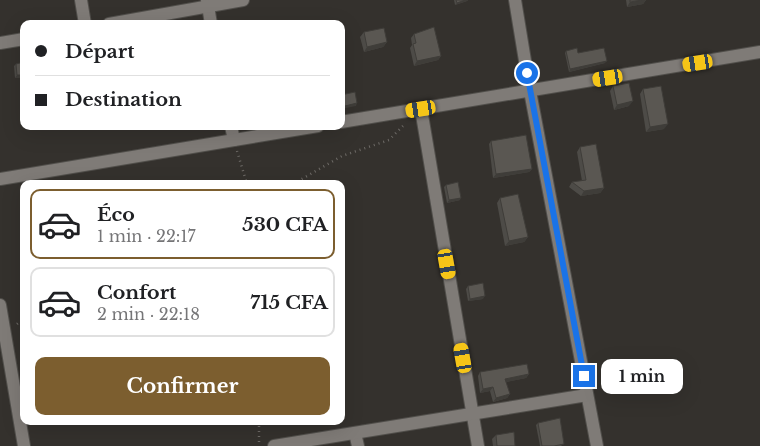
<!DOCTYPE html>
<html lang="fr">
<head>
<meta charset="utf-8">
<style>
	body { margin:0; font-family:"Libre Baskerville",serif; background:#f6f6f6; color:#202124; height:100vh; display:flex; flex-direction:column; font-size:19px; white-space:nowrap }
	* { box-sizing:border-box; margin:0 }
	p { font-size:16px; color:#757577 }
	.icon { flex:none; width:28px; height:28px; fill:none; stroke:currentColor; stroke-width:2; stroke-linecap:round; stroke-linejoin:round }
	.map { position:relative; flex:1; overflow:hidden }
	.drawer { position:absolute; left:20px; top:180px; width:325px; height:245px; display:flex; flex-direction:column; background:#fff; border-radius:10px; box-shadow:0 5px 20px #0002 }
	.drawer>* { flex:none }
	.hud { position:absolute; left:20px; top:20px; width:325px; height:110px; border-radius:10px; box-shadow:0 5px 20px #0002; display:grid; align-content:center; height:110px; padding:0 15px; background:#fff }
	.end { position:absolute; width:22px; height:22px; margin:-11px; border:6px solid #1a73e8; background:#fff; box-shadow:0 0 0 2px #fff }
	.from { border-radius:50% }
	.bubble { position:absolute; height:35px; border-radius:10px; background:#fff; box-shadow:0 5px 20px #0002; font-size:16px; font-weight:800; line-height:35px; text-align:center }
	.car { position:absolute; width:15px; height:30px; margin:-15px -8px; border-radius:6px; box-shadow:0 0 4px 1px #0007; background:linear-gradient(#f5c518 24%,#345 0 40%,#f5c518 0 76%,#345 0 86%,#f5c518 0) }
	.hud b { display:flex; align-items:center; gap:18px; height:48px; font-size:19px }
	.hud b+b { border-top:1px solid #e0e0e0 }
	.hud i { width:12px; height:12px; background:#202124 }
	ul { padding:9px 0 0; list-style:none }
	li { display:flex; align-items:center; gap:15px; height:70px; margin:0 10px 8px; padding:0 5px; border:2px solid #e0e0e0; border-radius:10px }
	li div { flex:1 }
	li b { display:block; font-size:19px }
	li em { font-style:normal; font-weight:800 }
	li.current { border-color:#7c5e2f }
	li>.icon { width:45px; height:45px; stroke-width:1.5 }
	.cta { display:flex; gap:10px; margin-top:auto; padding:10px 15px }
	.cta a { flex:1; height:58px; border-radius:10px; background:#7c5e2f; color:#fff; font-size:20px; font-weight:800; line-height:58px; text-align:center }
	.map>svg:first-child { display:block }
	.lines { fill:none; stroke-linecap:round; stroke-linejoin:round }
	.street-casing { stroke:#514f4b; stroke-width:14 }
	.path { stroke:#6d6a66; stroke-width:2.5; stroke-dasharray:1 4; stroke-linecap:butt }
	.street { stroke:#7f7b77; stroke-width:12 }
	.wall { fill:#4d4b47 }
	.shaded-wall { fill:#3f3d39 }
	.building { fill:#5a5752; stroke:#3f3d39 }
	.route { stroke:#1a73e8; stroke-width:6 }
</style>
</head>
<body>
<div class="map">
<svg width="760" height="446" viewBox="0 0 760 446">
	<rect width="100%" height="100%" fill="#34312d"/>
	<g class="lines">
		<!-- street casing -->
		<g class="street-casing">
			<g id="street">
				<polyline points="81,0 85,24"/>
				<polyline points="207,0 211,24"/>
				<polyline points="515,0 530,91 597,446"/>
				<polyline points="109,24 243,0"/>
				<polyline points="0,43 24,39"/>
				<polyline points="421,109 478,446"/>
				<polyline points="341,122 760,52"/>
				<polyline points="231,126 234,140"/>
				<polyline points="0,179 318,126"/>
				<polyline points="0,305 24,446"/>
				<polyline points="355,433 358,446"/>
				<polyline points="274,446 587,395"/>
			</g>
		</g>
		<!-- path -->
		<g class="path">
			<polyline points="237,151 247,184"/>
			<polyline points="293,184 342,156 389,140 403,126"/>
			<polyline points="17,324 24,318"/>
			<polyline points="259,421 259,445"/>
		</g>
		<!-- street -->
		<use href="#street" class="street"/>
	</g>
	<!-- wall -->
	<g class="wall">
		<polygon points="454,0 468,0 467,1 455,5"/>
		<polygon points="626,0 646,0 643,4 627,7"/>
		<polygon points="364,32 387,42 383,47 364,52 360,37"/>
		<polygon points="414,34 441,56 438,60 414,66 410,48 412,45 411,38"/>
		<polygon points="566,51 578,53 605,63 569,72 565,53"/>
		<polygon points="16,64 24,77 15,78 14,66"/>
		<polygon points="613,86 629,106 614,110 610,91"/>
		<polygon points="643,89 664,129 646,132 640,94"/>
		<polygon points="491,141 532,169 529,172 493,178 489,144"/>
		<polygon points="580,147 604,188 600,193 581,196 569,187 572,182 582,181 577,152"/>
		<polygon points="446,185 460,200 447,203 444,187"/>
		<polygon points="500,198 528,237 524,242 505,246 497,203"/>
		<polygon points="468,286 483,299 468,301 466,289"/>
		<polygon points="480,372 529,374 526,378 506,382 510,394 507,398 493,402 490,391 480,393 478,376"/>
		<polygon points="538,423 562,446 540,446 536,425"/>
		<polygon points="496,435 515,446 493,446 492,439"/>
	</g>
	<!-- shaded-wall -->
	<g class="shaded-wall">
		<polygon points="465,0 468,0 467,1 455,5 457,3"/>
		<polygon points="642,0 646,0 643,4 627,7 630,2"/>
		<polygon points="387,42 383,47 364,52 367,47"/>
		<polygon points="441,56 438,60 414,66 417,61"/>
		<polygon points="607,61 605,63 569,72 570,69"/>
		<polygon points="17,75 24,75 24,77 15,78"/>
		<polygon points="633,101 629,106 614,110 617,105"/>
		<polygon points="357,103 356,106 341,109 341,107"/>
		<polygon points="668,124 664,129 646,132 650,127"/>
		<polygon points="532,169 529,172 493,178 496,174"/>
		<polygon points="604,188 600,193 581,196 584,191"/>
		<polygon points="461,198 460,200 447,203 449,200"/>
		<polygon points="528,237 524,242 505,246 509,241"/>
		<polygon points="485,296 483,299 468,301 470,299"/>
		<polygon points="529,374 526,378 502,383 505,379"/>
		<polygon points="493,387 490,391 480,393 483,389"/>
		<polygon points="510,394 507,398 493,402 496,398"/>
	</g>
	<!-- building -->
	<g class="building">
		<polygon points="456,0 465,0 457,3"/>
		<polygon points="630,0 642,0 630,2"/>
		<polygon points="434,27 441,56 417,61 413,44 416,43 414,34"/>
		<polygon points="384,28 387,42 367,47 364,32"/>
		<polygon points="577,48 578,53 604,48 607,61 570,69 566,51"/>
		<polygon points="24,62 24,75 17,75 16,64"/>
		<polygon points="629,83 633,101 617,105 613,86"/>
		<polygon points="661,86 668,124 650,127 643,89"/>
		<polygon points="355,92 357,103 341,107 341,95"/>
		<polygon points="526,135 532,169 496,174 491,141"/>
		<polygon points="596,144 604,188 584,191 572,182 586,180 580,147"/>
		<polygon points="458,182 461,198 449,200 446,185"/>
		<polygon points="518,194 528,237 509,241 500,198"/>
		<polygon points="483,283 485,296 470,299 468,286"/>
		<polygon points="527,364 529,374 505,379 510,394 496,398 493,387 483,389 480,372"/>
		<polygon points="560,418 564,444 554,446 542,446 538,423"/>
		<polygon points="514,432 515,446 497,446 496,435"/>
	</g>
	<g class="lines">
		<!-- route -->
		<polyline class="route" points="527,73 584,376"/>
	</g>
</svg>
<i class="end from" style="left:527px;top:73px"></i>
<i class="end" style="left:584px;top:376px"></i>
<div class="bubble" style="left:601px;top:359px;width:82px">1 min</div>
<i class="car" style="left:698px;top:63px;rotate:261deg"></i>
<i class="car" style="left:608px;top:78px;rotate:261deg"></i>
<i class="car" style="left:421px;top:109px;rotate:261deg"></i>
<i class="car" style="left:447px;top:264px;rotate:170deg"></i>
<i class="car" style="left:463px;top:358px;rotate:350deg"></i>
<div class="hud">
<b><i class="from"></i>Départ</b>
<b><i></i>Destination</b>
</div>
<section class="drawer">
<ul>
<li class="current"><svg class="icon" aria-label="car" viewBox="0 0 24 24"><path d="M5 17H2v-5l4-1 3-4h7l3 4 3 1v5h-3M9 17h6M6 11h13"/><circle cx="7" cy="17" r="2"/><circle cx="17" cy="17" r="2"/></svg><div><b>Éco</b><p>1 min · 22:17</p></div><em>530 CFA</em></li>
<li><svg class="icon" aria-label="car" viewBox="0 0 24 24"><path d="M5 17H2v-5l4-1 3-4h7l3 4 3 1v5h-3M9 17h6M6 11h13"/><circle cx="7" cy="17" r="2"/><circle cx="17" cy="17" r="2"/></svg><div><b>Confort</b><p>2 min · 22:18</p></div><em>715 CFA</em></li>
</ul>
<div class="cta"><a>Confirmer</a></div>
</section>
</div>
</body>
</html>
